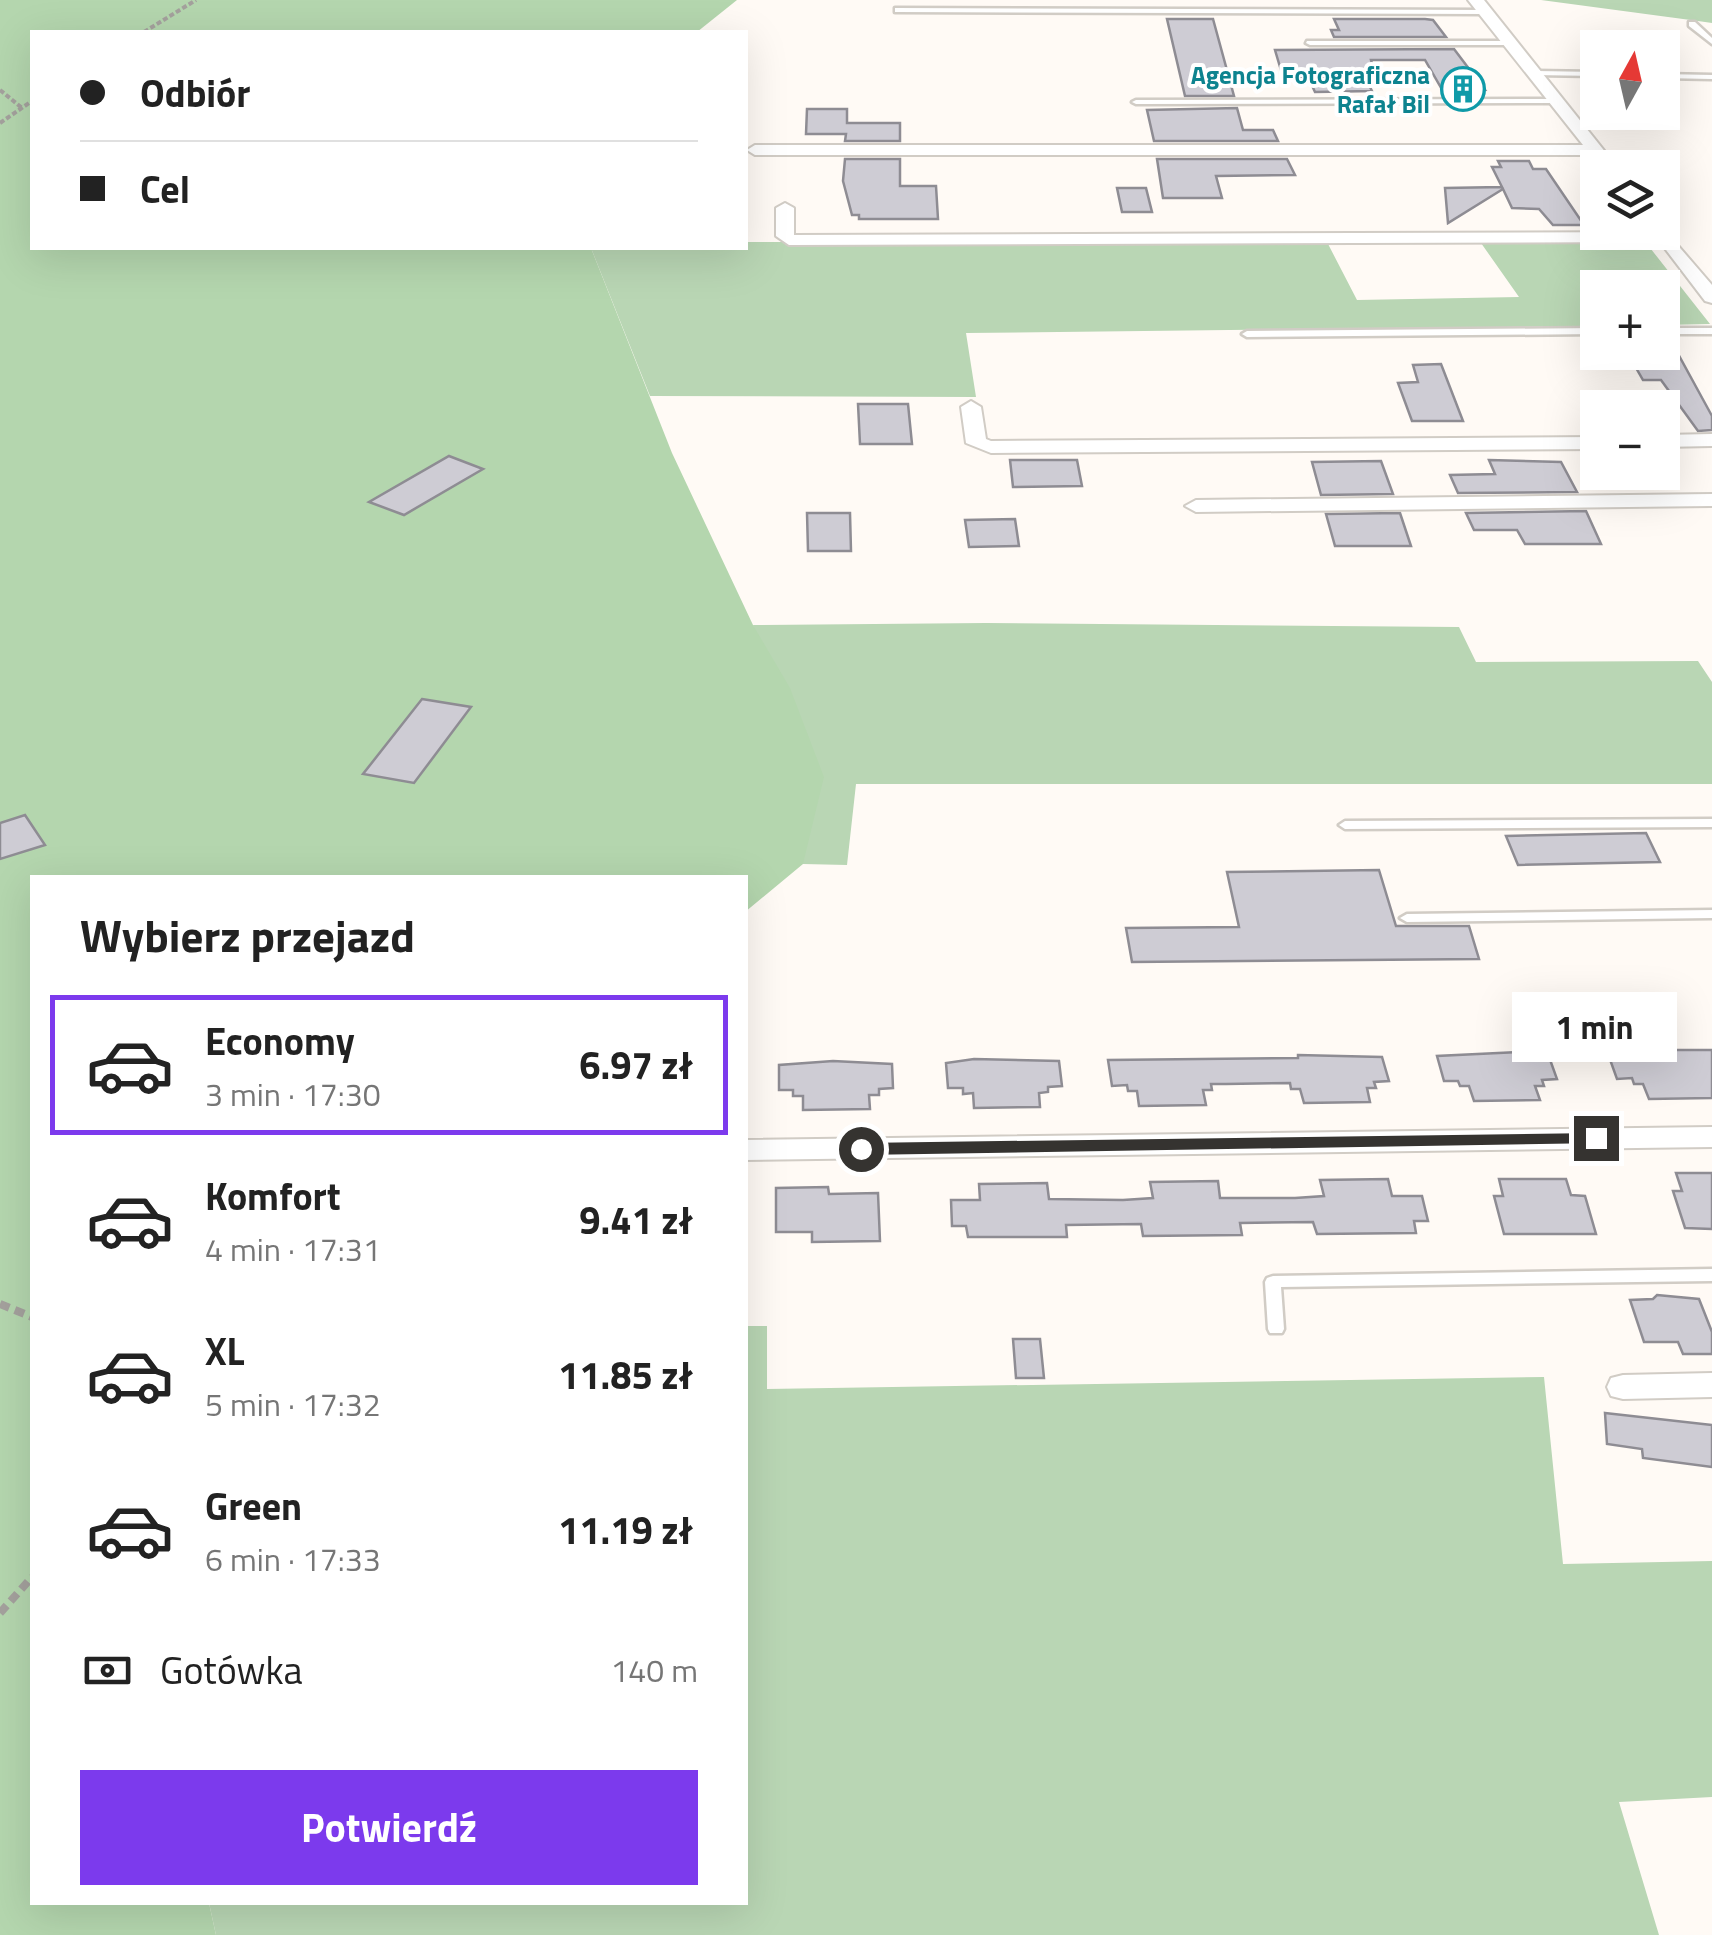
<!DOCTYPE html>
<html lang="pl">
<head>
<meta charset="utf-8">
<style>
	body { margin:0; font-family:"Titillium Web",sans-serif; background:#f2f2f2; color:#222; height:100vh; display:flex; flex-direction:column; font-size:38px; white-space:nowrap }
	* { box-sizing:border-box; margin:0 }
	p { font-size:32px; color:#767676 }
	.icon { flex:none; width:55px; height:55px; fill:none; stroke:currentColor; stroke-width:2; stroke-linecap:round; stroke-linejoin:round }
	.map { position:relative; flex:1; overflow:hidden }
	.details { position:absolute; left:30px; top:875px; width:718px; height:1030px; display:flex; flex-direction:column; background:#fff; border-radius:0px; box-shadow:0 10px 40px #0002 }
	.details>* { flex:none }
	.top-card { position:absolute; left:30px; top:30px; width:718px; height:220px; border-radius:0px; box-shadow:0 10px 40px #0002; display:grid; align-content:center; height:220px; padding:0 50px; background:#fff }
	.needle { width:65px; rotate:8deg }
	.controls { position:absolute; left:1580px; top:30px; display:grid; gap:20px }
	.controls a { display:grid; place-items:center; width:100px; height:100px; border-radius:0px; background:#fff; box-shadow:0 10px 40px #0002; font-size:50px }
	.end { position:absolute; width:45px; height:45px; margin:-22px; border:12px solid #353330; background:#fff; box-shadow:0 0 0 5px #fff }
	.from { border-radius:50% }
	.bubble { position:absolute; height:70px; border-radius:0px; background:#fff; box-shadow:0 10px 40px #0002; font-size:32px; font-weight:700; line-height:70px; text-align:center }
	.top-card b { display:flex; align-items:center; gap:35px; height:95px; font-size:38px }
	.top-card b+b { border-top:2px solid #e0e0e0 }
	.top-card i { width:25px; height:25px; background:#222 }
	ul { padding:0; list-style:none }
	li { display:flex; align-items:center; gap:30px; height:140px; margin:0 20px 15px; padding:0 30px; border:5px solid transparent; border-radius:0px }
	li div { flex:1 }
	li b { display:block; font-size:38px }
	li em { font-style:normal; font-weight:700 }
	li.selected { border-color:#7c3aed }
	li>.icon { width:90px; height:90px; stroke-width:1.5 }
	h2 { padding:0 50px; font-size:45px; line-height:120px }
	.pay { display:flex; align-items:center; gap:25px; height:110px; padding:0 50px; font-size:38px }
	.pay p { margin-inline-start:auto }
	.action { display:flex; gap:20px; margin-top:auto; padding:20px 50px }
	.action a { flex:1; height:115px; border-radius:0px; background:#7c3aed; color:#fff; font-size:40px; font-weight:700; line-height:115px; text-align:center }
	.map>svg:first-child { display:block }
	.green { fill:#b9d6b4 }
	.forest { fill:#b4d6ae }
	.building { fill:#ceccd4; stroke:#8e8c93; stroke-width:2.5 }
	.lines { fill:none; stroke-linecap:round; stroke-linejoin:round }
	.service-casing { stroke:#d1ccc5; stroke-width:5 }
	.minor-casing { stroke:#d1ccc5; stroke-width:4 }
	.path-far1 { stroke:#a4a19d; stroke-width:4; stroke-dasharray:5 2.5; stroke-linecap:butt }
	.path { stroke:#a4a19d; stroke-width:8; stroke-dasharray:10 6; stroke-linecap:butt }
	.service { fill:#fff; fill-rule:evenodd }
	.minor { fill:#fff; fill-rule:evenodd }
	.route { fill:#353330 }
	.labels { text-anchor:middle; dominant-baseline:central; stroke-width:8; stroke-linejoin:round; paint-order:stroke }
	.far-culture-label { font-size:25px; font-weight:bold; fill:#0d838f; stroke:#fff; text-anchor:end }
</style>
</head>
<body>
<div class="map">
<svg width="1712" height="1935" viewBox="0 0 1712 1935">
	<rect width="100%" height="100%" fill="#fffaf5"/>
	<!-- green -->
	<g class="green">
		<polygon points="1541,0 1712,0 1712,23 1698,21"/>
		<polygon points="745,242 1327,242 1357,300 1519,297 1481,243 1647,244 1710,324 1663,325 1662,288 1598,288 1597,326 966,333 976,397 650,396 591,248 745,248"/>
		<polygon points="986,623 1459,627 1476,662 1698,661 1712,682 1712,784 856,784 847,865 803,864 753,625"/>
		<polygon points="745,1326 767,1326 767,1389 1544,1377 1563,1564 1712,1561 1712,1797 1619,1802 1659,1935 216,1935 209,1903 745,1902"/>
	</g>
	<!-- forest -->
	<polygon class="forest" points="0,0 737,0 697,32 32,32 32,248 591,248 672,453 753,625 790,688 824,777 803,864 745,912 745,878 32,878 32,1902 209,1903 216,1935 0,1935"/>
	<!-- building -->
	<g class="building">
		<polygon points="1167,19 1213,19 1234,96 1185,96"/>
		<polygon points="1334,19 1425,19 1433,20 1446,37 1334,37 1331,30 1339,30"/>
		<polygon points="1454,49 1485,90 1444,93 1425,60 1371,60 1376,79 1366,79 1372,91 1315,92 1308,77 1283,77 1275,50"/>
		<polygon points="1237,108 1243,130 1273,130 1278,141 1154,141 1147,110"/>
		<polygon points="807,109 847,109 847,123 900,123 900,141 845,141 846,134 806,134"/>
		<polygon points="845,159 900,159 900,186 936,186 938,219 859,219 859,215 852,215 843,181"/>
		<polygon points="1157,159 1287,159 1295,175 1216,176 1222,198 1163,198"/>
		<polygon points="1498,161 1529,161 1533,169 1546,169 1584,225 1553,225 1539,209 1512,208 1503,189 1448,223 1445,188 1502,187 1492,167 1501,167"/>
		<polygon points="1117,188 1146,188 1152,212 1122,212"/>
		<polygon points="1627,352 1677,352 1712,416 1712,430 1698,431 1661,380 1643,380"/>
		<polygon points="1441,364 1463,421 1412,421 1398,383 1418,382 1413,365"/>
		<polygon points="858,404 908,404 912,444 860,444"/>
		<polygon points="449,456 483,469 404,515 369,502"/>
		<polygon points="1010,460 1077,460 1082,486 1013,487"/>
		<polygon points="1489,460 1561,462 1577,492 1458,493 1450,475 1495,474"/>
		<polygon points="1381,461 1393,494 1321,495 1312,462"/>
		<polygon points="1586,511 1601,544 1525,544 1517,530 1474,530 1466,513"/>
		<polygon points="807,513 850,513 851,551 808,551"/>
		<polygon points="1400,513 1411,546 1335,546 1326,514"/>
		<polygon points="1015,519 1019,546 969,547 965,520"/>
		<polygon points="422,699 471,707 414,783 363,774"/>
		<polygon points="25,815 45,845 0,859 0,823"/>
		<polygon points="1646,833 1660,862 1518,865 1506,836"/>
		<polygon points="1379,870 1396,926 1469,926 1479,959 1132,962 1126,928 1239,927 1227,872"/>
		<polygon points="1670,1050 1712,1050 1712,1098 1649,1099 1643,1084 1634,1084 1632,1078 1617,1079 1608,1054"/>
		<polygon points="1519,1052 1548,1054 1557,1079 1542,1080 1544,1086 1535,1086 1540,1100 1474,1101 1469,1086 1460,1086 1458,1081 1444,1081 1437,1056"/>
		<polygon points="1298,1055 1382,1057 1389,1081 1374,1082 1376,1088 1367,1088 1370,1102 1304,1103 1300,1089 1291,1089 1290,1083 1226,1084 1211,1084 1212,1090 1203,1090 1206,1105 1139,1106 1137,1091 1128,1091 1127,1085 1112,1086 1108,1060 1298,1058"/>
		<polygon points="974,1059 1059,1061 1062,1086 1048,1087 1048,1092 1039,1093 1040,1107 974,1108 973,1093 963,1094 963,1088 948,1088 946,1063"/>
		<polygon points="833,1061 892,1064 893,1088 879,1089 879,1095 869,1095 870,1109 803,1110 803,1096 793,1096 793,1090 779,1090 779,1065"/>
		<polygon points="1676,1173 1712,1173 1712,1229 1685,1228 1673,1191 1682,1191"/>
		<polygon points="1388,1179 1392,1196 1422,1196 1428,1221 1414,1221 1416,1233 1317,1234 1313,1222 1240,1223 1242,1235 1143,1236 1141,1224 1066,1225 1067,1237 968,1237 966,1226 952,1226 951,1200 980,1200 979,1184 1047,1183 1049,1199 1123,1200 1153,1198 1150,1182 1218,1181 1220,1198 1295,1198 1324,1196 1320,1180"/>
		<polygon points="1499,1179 1566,1179 1571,1195 1585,1196 1596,1234 1504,1234 1494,1196 1503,1196"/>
		<polygon points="828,1187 829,1194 878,1193 880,1241 812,1242 812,1232 776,1232 776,1188"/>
		<polygon points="1657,1295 1699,1299 1712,1332 1712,1354 1683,1354 1678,1342 1644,1342 1630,1300 1653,1299"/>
		<polygon points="1013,1339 1040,1339 1044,1378 1016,1378"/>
		<polygon points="1605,1413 1712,1425 1712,1467 1643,1458 1642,1449 1607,1444"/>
	</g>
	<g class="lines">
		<!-- service casing -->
		<g class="service-casing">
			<g id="service">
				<polygon points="895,8 1486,10 1490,12 1486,14 898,12 895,12"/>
				<polygon points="1689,22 1695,22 1712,38 1712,44 1689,26"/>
				<polygon points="1307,41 1512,41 1516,43 1512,45 1310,45 1306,43"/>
				<polygon points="1536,71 1598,72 1598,76 1533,75 1532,73"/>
				<polygon points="1662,74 1712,75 1712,79 1662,78"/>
				<polygon points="1557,99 1561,101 1560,103 1136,104 1132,102 1136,100"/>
				<polygon points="1598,328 1598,334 1247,337 1242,334 1247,331"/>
				<rect x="1662" y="328" width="50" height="6"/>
				<polygon points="1712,819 1712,827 1345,829 1339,825 1345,821"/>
				<polygon points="1712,910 1712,918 1407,922 1400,918 1407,914"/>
				<polygon points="1712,1269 1712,1281 1281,1287 1284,1329 1282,1333 1270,1333 1268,1329 1265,1282 1267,1278 1273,1276"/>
			</g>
		</g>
		<!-- minor casing -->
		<g class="minor-casing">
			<g id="minor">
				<polygon points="1468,0 1484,0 1618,168 1601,168 1591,155 755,155 747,150 755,145 1583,145"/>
				<polygon points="785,203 794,208 794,235 1662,232 1662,227 1712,285 1712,303 1705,301 1660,242 789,245 776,236 776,208"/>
				<polygon points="971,401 981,407 986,439 991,441 1598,437 1598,449 991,453 966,443 961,407"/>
				<polygon points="1712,434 1712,446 1662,447 1662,435"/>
				<polygon points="1712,494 1712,506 1196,512 1185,506 1196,500"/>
				<polygon points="1712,1127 1712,1147 745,1160 745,1140"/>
				<polygon points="1712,1373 1712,1397 1623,1399 1611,1396 1607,1387 1611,1378 1623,1375"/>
			</g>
		</g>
		<!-- path-far1 -->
		<g class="path-far1">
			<polyline points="144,32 196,0"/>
			<polyline points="0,90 22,108"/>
			<polyline points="0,123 32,101"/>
		</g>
		<!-- path -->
		<g class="path">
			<polyline points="0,1304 32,1317"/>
			<polyline points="0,1613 32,1577"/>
		</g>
		<!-- service -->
		<use href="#service" class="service"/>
		<!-- minor -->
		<use href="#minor" class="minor"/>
	</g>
	<!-- route -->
	<polygon class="route" points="1596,1133 1602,1134 1602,1143 861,1155 852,1149 861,1143"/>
	<!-- icons -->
	<defs>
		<g id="building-ring" transform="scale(2.25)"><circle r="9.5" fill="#fff" stroke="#0f9aa8" stroke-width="1.5"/><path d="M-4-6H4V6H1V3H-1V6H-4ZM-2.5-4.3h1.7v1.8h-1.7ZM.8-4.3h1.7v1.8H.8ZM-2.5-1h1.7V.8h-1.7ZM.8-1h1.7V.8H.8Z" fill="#0f9aa8"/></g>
	</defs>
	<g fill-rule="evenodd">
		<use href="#building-ring" x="1463" y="89"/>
	</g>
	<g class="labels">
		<!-- far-culture labels -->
		<g class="far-culture-label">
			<text x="1430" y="75">Agencja Fotograficzna<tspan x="1430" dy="29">Rafał Bil</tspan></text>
		</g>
	</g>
</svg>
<div class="controls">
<a><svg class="needle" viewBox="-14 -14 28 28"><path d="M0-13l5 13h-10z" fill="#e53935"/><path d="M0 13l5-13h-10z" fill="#767676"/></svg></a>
<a><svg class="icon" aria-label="layers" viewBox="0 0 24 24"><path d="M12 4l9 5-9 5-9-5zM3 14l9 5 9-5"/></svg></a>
<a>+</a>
<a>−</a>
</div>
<i class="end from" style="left:861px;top:1149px"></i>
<i class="end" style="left:1596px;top:1138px"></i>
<div class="bubble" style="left:1512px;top:992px;width:165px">1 min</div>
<div class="top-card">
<b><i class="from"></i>Odbiór</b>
<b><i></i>Cel</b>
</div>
<section class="details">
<h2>Wybierz przejazd</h2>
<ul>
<li class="selected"><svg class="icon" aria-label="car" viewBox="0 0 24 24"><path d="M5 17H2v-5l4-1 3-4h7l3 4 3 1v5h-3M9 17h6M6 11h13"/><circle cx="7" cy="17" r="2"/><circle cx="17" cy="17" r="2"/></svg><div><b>Economy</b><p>3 min · 17:30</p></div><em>6.97 zł</em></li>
<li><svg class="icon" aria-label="car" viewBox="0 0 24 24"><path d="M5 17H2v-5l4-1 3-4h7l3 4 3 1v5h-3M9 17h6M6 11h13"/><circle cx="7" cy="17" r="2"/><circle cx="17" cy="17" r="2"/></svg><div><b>Komfort</b><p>4 min · 17:31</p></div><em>9.41 zł</em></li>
<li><svg class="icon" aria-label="car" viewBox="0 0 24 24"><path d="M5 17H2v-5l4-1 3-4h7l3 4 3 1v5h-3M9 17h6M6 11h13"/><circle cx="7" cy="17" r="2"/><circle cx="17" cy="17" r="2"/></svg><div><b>XL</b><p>5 min · 17:32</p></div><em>11.85 zł</em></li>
<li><svg class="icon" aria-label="car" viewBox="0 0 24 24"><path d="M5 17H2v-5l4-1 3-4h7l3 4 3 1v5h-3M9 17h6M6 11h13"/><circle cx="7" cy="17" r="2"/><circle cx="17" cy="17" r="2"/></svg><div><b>Green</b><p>6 min · 17:33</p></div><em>11.19 zł</em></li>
</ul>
<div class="pay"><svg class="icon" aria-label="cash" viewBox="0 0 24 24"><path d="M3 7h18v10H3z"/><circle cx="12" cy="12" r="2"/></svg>Gotówka<p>140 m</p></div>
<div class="action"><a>Potwierdź</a></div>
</section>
</div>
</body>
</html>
